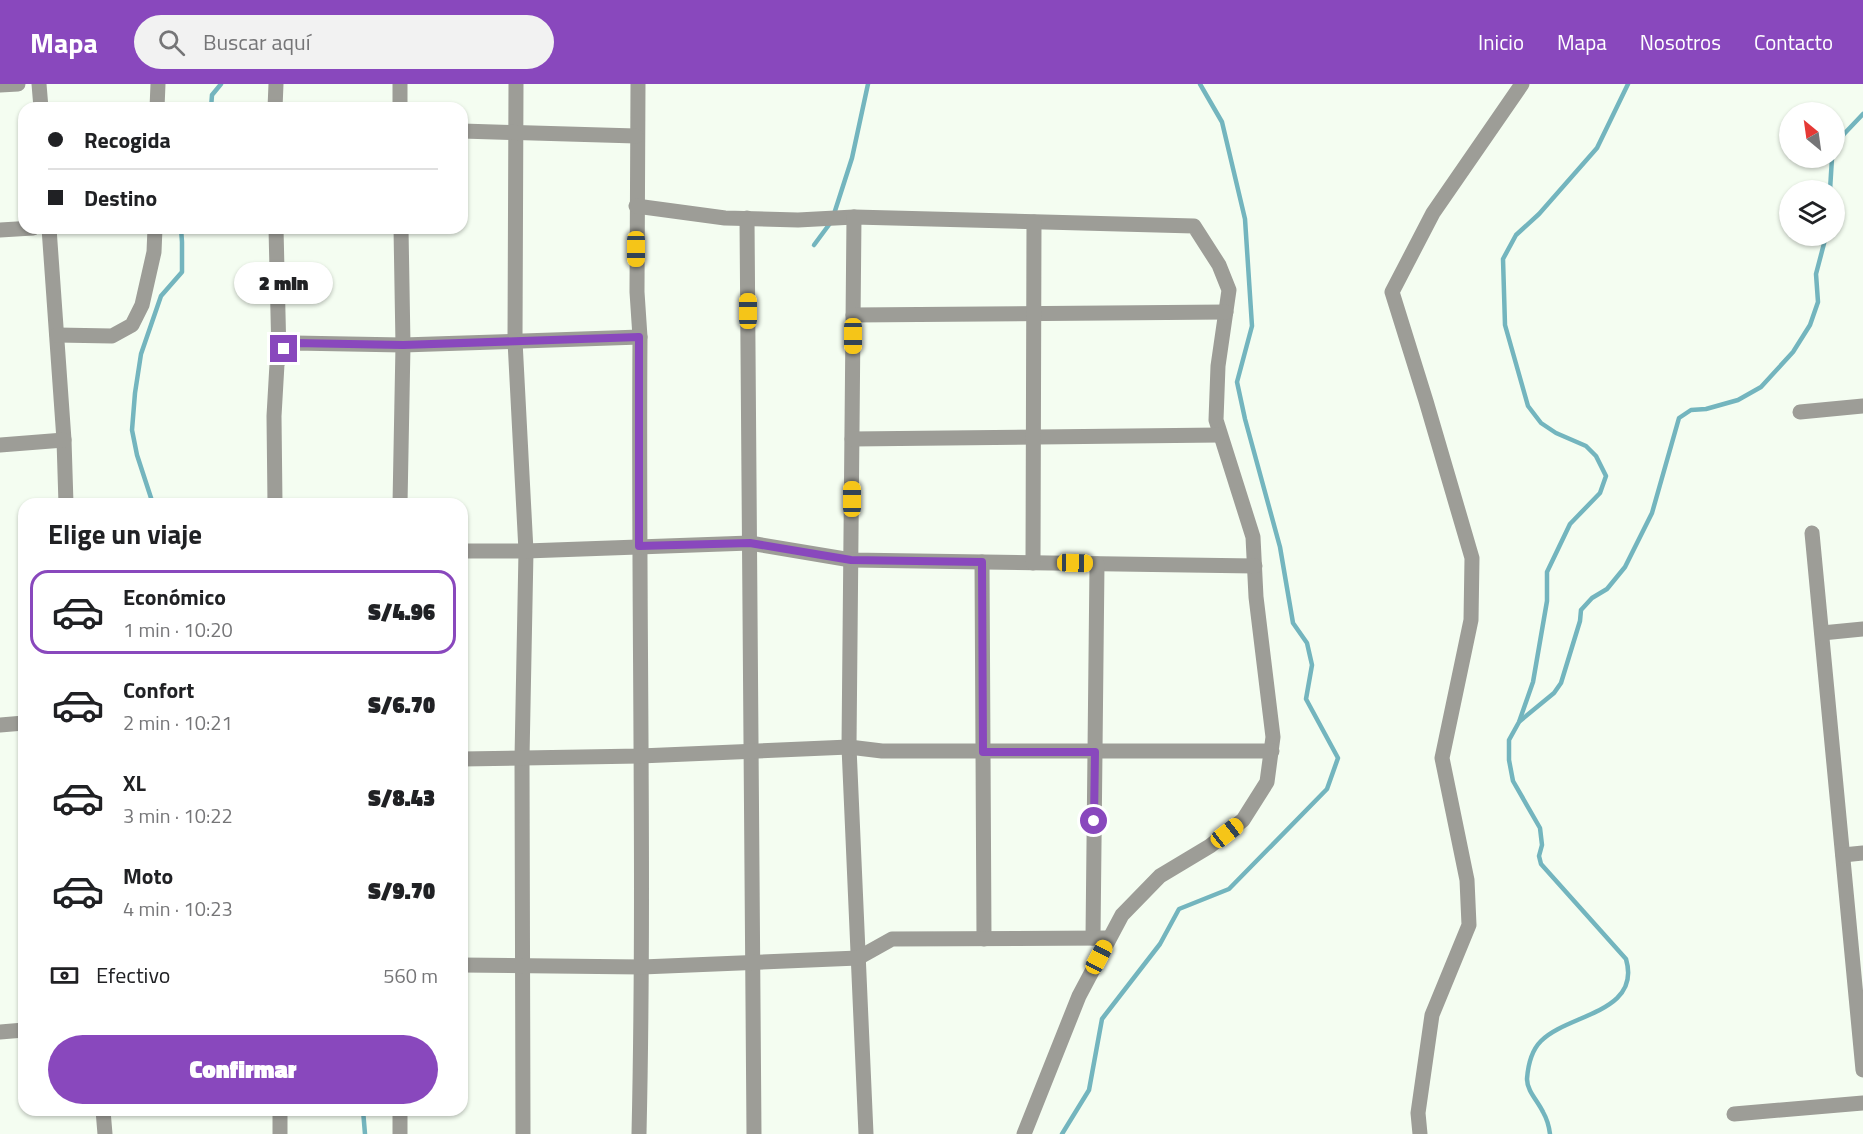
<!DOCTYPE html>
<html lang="es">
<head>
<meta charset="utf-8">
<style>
	body { margin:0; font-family:"Titillium Web",sans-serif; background:#f2f2f2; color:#202124; height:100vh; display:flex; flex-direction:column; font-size:22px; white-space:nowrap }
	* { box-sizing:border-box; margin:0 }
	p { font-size:20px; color:#757577 }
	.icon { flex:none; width:33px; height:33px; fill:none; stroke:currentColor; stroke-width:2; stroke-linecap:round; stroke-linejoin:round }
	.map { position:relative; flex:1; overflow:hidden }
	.panel { position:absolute; left:18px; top:414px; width:450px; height:618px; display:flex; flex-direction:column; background:#fff; border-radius:18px; box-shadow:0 2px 4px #0004 }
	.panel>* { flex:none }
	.hud { position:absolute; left:18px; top:18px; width:450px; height:132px; border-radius:18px; box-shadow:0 2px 4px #0004; display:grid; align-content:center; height:132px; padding:0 30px; background:#fff }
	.needle { width:39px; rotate:331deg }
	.controls { position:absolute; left:1779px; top:18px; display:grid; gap:12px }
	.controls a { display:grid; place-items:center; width:66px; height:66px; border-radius:50%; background:#fff; box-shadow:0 2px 4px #0004; font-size:30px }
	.end { position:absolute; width:27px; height:27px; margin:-14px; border:8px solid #8948bd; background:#fff; box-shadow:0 0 0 3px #fff }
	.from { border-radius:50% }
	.bubble { position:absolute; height:42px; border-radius:21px; background:#fff; box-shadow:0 2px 4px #0004; font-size:20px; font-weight:800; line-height:42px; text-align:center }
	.car { position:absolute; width:18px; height:36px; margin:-18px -9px; border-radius:8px; box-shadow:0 0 4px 2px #0007; background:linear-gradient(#f5c518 24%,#345 0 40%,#f5c518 0 76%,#345 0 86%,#f5c518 0) }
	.hud b { display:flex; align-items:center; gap:21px; height:57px; font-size:22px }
	.hud b+b { border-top:2px solid #e0e0e0 }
	.hud i { width:15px; height:15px; background:#202124 }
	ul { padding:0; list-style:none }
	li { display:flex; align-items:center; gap:18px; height:84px; margin:0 12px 9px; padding:0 18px; border:3px solid transparent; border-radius:18px }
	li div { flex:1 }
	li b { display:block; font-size:22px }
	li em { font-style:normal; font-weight:800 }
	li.current { border-color:#8948bd }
	li>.icon { width:54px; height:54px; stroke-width:1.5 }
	h2 { padding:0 30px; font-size:27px; line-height:72px }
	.pay { display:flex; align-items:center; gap:15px; height:66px; padding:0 30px; font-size:22px }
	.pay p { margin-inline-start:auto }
	.primary-button { display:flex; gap:12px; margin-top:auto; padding:12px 30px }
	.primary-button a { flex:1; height:69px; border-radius:36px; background:#8948bd; color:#fff; font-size:24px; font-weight:800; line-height:69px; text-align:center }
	header { display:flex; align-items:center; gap:36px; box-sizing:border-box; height:84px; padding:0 30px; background:#8948bd; color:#fff }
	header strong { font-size:28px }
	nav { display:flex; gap:33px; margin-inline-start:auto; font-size:21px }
	.search { width:420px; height:54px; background:#f2f2f2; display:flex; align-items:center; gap:15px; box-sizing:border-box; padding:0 21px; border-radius:33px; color:#757577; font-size:22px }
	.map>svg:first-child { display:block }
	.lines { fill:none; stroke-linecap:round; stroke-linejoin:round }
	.stream { stroke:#73b5be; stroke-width:4.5 }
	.street { stroke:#9d9d97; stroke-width:15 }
	.route { stroke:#8948bd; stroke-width:8 }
</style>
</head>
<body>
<header>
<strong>Mapa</strong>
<div class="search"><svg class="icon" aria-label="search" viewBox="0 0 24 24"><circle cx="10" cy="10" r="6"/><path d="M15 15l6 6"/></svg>Buscar aquí</div>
<nav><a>Inicio</a><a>Mapa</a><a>Nosotros</a><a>Contacto</a></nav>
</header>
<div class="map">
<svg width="1863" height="1050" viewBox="0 0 1863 1050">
	<rect width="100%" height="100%" fill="#f4fdf1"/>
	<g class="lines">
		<!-- stream -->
		<g class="stream">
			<polyline points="211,24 212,11 221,0"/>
			<polyline points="1834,64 1844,50 1863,30"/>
			<polyline points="1830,106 1832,74"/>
			<polyline points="834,130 852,74 868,0"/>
			<polyline points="814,161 831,138"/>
			<polyline points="153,420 137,371 132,346 135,309 141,270 161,212 182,188 182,158 181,144"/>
			<polyline points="1520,637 1554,609 1561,599 1580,537 1581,526 1592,514 1607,505 1625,483 1652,429 1679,334 1691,326 1706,325 1738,316 1761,303 1793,268 1810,241 1818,218 1816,190 1826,152"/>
			<polyline points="363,1026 365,1050"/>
			<polyline points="1062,1050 1089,1006 1102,935 1160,860 1179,825 1229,805 1327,705 1338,674 1306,615 1312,581 1307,559 1293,539 1280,463 1245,335 1237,298 1252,242 1245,135 1222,38 1200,0"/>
			<path d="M1550,1050c-1,-8 -3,-15 -7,-22 -5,-11 -16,-21 -16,-33 1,-14 4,-28 14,-38 26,-27 101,-28 85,-82l-85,-95 -2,-8 3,-11 -2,-17 -27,-47 -4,-21v-20l10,-18 14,-40 14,-81v-29l23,-48 30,-31 6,-17 -10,-20 -10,-10 -30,-13 -15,-10 -13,-17 -23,-81 -2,-66 13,-24 23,-21 58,-66 31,-64"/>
		</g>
		<!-- street -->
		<g class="street">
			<polyline points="39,0 41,24"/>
			<polyline points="400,0 400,24"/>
			<polyline points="516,0 515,257 526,467 522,674 523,1050"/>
			<path d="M638,0l-1,208 3,45c-2,266 5,532 -1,797"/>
			<polyline points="0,1 18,0"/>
			<polyline points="157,24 158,0"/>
			<polyline points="275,24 276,0"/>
			<polyline points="462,47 636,52"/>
			<polyline points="636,122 725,134 798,136 854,133 1194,142 1219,181 1229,206 1218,282 1216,336 1253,453 1256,513 1273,653 1267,698 1243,736 1210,762 1160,792 1122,831 1079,912 1024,1050"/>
			<polyline points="854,133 849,663 866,1050"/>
			<polyline points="747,134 754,1050"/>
			<polyline points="49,144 64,356 66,420"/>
			<polyline points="276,144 279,272"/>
			<polyline points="0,146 33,144"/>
			<polyline points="853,231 1226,228"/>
			<polyline points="57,251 112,252 132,241 142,221 154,168 155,144"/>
			<polyline points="1800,328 1863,322"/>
			<polyline points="852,355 1220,351"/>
			<polyline points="0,361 64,356"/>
			<polyline points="275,420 274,332 277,280 284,265 294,259 403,261 640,253"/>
			<polyline points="400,420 403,261 401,144"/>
			<polyline points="1812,449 1863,986"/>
			<polyline points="462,467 526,467 750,459 851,476 1255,482"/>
			<polyline points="982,478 984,855"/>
			<polyline points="1033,479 1034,138"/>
			<polyline points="1822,549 1863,545"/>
			<polyline points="0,641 24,639"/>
			<polyline points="462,675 640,672 849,663 882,667 1272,667"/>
			<polyline points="1843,771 1863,769"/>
			<polyline points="1093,854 1097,480"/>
			<polyline points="462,881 642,883 858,874 892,855 1109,854"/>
			<polyline points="0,948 24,946"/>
			<polyline points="103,1026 105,1050"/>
			<polyline points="400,1026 400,1050"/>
			<polyline points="1734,1030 1863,1019"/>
			<polyline points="280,1050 280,1026"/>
			<polyline points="1420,1050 1418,1029 1432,931 1469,841 1467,796 1442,674 1471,536 1472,474 1426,317 1392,208 1433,129 1522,0"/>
		</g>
	</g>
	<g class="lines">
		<!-- route -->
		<polyline class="route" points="284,265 294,259 403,261 639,253 639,462 750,459 851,476 982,478 983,668 1095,668 1094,737"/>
	</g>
</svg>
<div class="controls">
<a><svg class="needle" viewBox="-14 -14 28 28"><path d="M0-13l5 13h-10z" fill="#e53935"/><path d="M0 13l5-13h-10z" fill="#757577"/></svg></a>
<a><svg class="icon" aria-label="layers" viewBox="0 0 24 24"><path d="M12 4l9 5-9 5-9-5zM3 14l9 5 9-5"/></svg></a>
</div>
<i class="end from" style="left:1094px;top:737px"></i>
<i class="end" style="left:284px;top:265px"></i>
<div class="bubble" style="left:234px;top:178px;width:99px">2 min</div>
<i class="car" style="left:636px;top:165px;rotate:180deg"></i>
<i class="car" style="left:748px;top:227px;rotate:0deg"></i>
<i class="car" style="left:853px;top:252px;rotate:180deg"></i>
<i class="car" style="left:852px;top:415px;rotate:0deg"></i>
<i class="car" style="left:1075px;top:479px;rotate:91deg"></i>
<i class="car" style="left:1227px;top:749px;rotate:52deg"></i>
<i class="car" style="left:1099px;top:873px;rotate:28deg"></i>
<div class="hud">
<b><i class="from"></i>Recogida</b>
<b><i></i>Destino</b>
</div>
<section class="panel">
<h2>Elige un viaje</h2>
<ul>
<li class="current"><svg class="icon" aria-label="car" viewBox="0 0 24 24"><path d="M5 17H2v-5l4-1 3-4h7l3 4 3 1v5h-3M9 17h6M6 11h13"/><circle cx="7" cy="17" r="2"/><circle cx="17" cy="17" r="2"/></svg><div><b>Económico</b><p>1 min · 10:20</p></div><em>S/4.96</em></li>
<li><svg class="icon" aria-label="car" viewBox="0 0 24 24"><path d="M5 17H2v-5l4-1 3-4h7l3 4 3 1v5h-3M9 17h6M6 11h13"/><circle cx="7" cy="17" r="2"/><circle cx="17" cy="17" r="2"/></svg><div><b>Confort</b><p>2 min · 10:21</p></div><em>S/6.70</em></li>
<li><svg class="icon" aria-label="car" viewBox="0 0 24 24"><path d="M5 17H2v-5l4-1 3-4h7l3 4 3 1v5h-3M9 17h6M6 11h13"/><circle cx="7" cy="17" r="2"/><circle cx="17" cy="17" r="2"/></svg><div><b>XL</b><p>3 min · 10:22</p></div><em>S/8.43</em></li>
<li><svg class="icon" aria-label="car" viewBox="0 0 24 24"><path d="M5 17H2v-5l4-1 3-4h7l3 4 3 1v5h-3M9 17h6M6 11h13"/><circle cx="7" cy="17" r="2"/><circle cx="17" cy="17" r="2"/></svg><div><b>Moto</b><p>4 min · 10:23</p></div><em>S/9.70</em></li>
</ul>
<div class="pay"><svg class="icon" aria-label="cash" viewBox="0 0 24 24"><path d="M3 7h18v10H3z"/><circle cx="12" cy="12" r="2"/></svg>Efectivo<p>560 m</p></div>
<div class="primary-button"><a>Confirmar</a></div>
</section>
</div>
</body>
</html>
